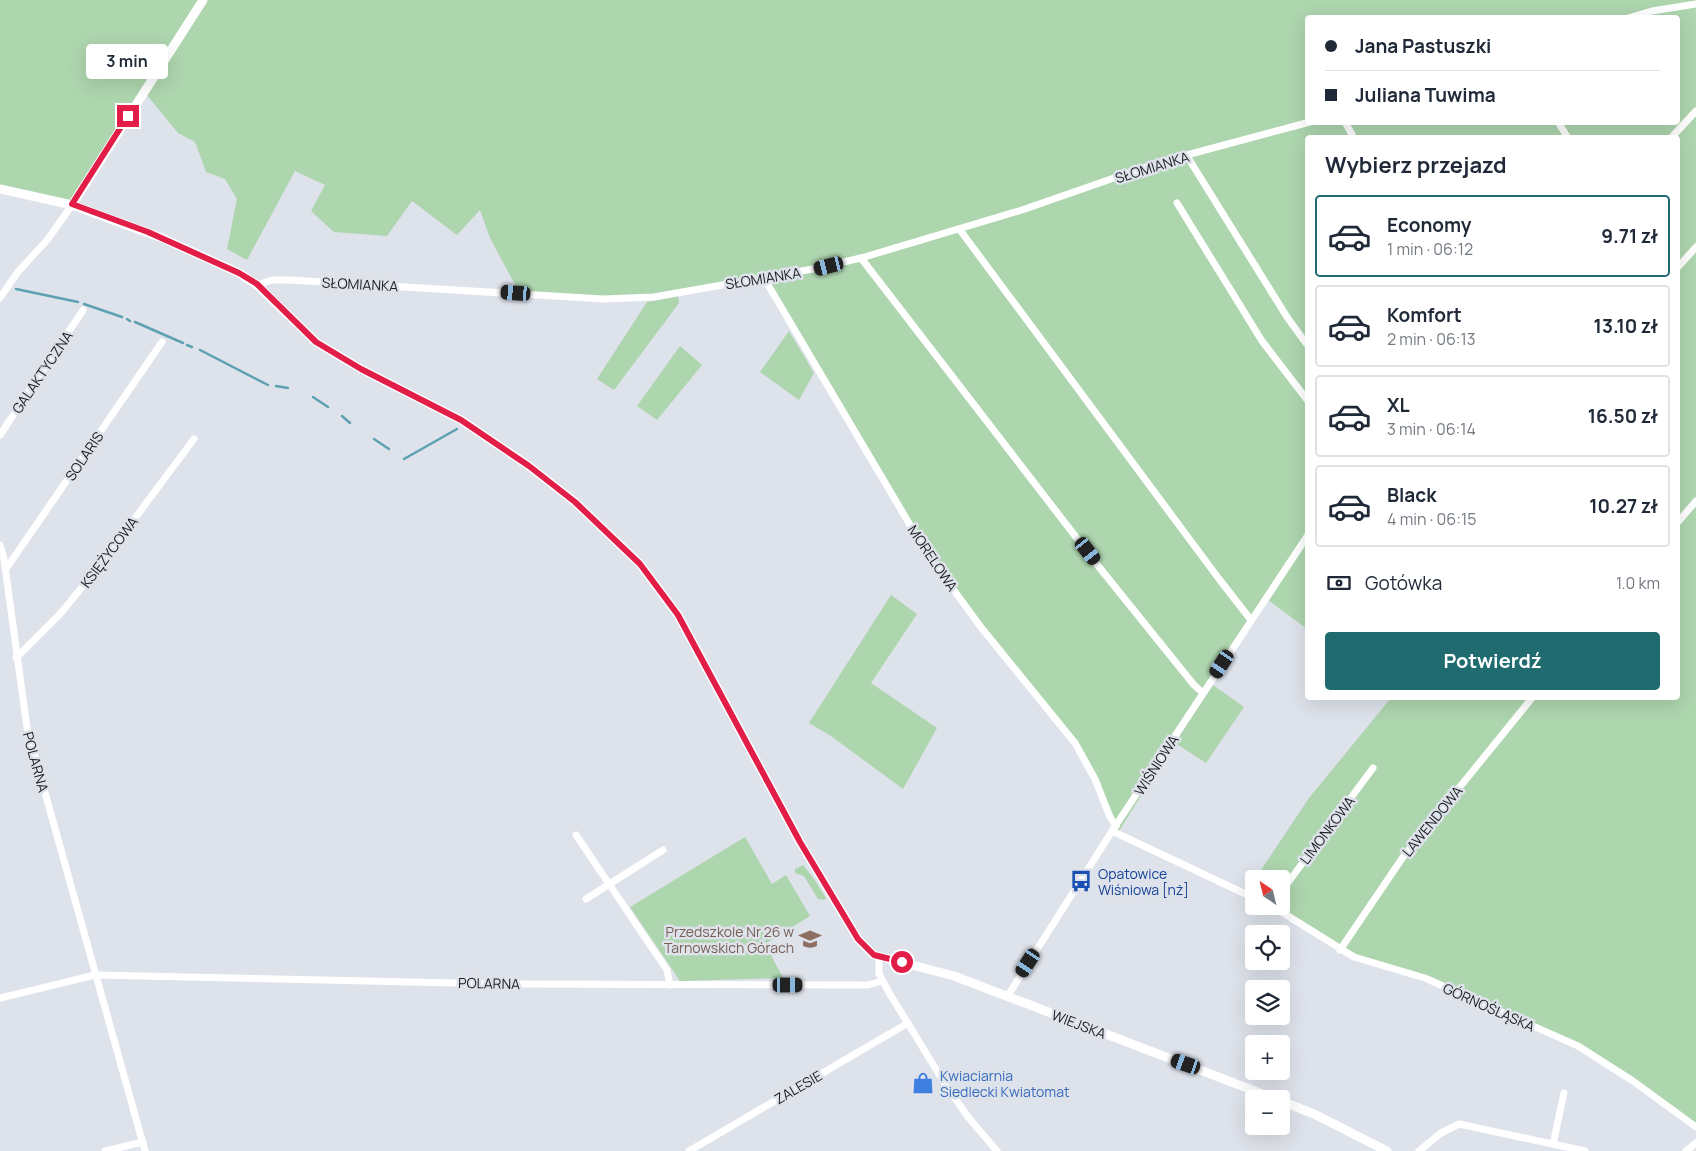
<!DOCTYPE html>
<html lang="pl">
<head>
<meta charset="utf-8">
<style>
	body { margin:0; font-family:Manrope,sans-serif; background:#f2f2f3; color:#1f2937; height:100vh; display:flex; flex-direction:column; font-size:19px; white-space:nowrap }
	* { box-sizing:border-box; margin:0 }
	p { font-size:16px; color:#747a83 }
	.icon { flex:none; width:28px; height:28px; fill:none; stroke:currentColor; stroke-width:2; stroke-linecap:round; stroke-linejoin:round }
	.map { position:relative; flex:1; overflow:hidden }
	.drawer { position:absolute; left:1305px; top:135px; width:375px; height:565px; display:flex; flex-direction:column; background:#fff; border-radius:5px; box-shadow:0 5px 20px #0002 }
	.drawer>* { flex:none }
	.top-card { position:absolute; left:1305px; top:15px; width:375px; height:110px; border-radius:5px; box-shadow:0 5px 20px #0002; display:grid; align-content:center; height:110px; padding:0 20px; background:#fff }
	.needle { width:32px; rotate:325deg }
	.tools { position:absolute; left:1245px; top:870px; display:grid; gap:10px }
	.tools a { display:grid; place-items:center; width:45px; height:45px; border-radius:5px; background:#fff; box-shadow:0 5px 20px #0002; font-size:25px }
	.end { position:absolute; width:22px; height:22px; margin:-11px; border:6px solid #e11d48; background:#fff; box-shadow:0 0 0 2px #fff }
	.from { border-radius:50% }
	.bubble { position:absolute; height:35px; border-radius:5px; background:#fff; box-shadow:0 5px 20px #0002; font-size:16px; font-weight:700; line-height:35px; text-align:center }
	.car { position:absolute; width:15px; height:30px; margin:-15px -8px; border-radius:6px; box-shadow:0 0 4px 1px #0007; background:linear-gradient(#222 24%,#8ab4d8 0 40%,#222 0 76%,#8ab4d8 0 86%,#222 0) }
	.top-card b { display:flex; align-items:center; gap:18px; height:48px; font-size:19px }
	.top-card b+b { border-top:1px solid #e0e1e3 }
	.top-card i { width:12px; height:12px; background:#1f2937 }
	ul { padding:0; list-style:none }
	li { display:flex; align-items:center; gap:15px; height:82px; margin:0 10px 8px; padding:0 10px; border:2px solid #e0e1e3; border-radius:5px }
	li div { flex:1 }
	li b { display:block; font-size:19px }
	li em { font-style:normal; font-weight:700 }
	li.active { border-color:#1f6b70 }
	li>.icon { width:45px; height:45px; stroke-width:1.5 }
	h2 { padding:0 20px; font-size:22px; line-height:60px }
	.pay { display:flex; align-items:center; gap:12px; height:55px; padding:0 20px; font-size:19px }
	.pay p { margin-inline-start:auto }
	.action { display:flex; gap:10px; margin-top:auto; padding:10px 20px }
	.action a { flex:1; height:58px; border-radius:5px; background:#1f6b70; color:#fff; font-size:20px; font-weight:700; line-height:58px; text-align:center }
	.map>svg:first-child { display:block }
	.green { fill:#add5ae; fill-rule:evenodd }
	.lines { fill:none; stroke-linecap:round; stroke-linejoin:round }
	.stream { stroke:#5ea1b3; stroke-width:2.5 }
	.minor { stroke:#fff; stroke-width:7 }
	.tertiary { stroke:#fff; stroke-width:9 }
	.route { stroke:#e11d48; stroke-width:6 }
	.labels { text-anchor:middle; dominant-baseline:central; stroke-width:5; stroke-linejoin:round; paint-order:stroke }
	.street-label { font-size:14px; fill:#1a1c1e; stroke:#dee2ea }
	.transit-label { font-size:14px; fill:#164399; stroke:#dee2ea; text-anchor:start }
	.education-label { font-size:14px; fill:#785e54; stroke:#dee2ea; text-anchor:end }
	.shop-label { font-size:14px; fill:#366cbe; stroke:#dee2ea; text-anchor:start }
</style>
</head>
<body>
<div class="map">
<svg width="1696" height="1151" viewBox="0 0 1696 1151">
	<rect width="100%" height="100%" fill="#dee2ea"/>
	<!-- green -->
	<g class="green">
		<path d="M0,0h1696v1129l-104,-73 -178,-80 -47,-13 -99,-57h13v-27h-26l54,-81 82,-100h287v-560h-370l-1,491 -39,-29 -64,94 -88,142 -19,-53 -21,-35 -140,-179 -176,-291 -149,22 -91,-6 -30,-56 -10,-28 -23,25 -45,-34 -25,35 -53,-4 -23,-21 14,-26 -30,-14 -48,89 -20,-11 10,-50 -12,-20 -19,-7 -11,-30 -17,-9 -32,-39 -72,111 -74,-17zM1308,18h370v104h-370z"/>
		<polygon points="678,296 679,303 614,390 597,379 647,302"/>
		<polygon points="789,331 814,373 799,400 760,372"/>
		<polygon points="680,346 702,365 657,420 637,406"/>
		<polygon points="891,595 917,614 871,683 937,728 903,789 831,736 809,723"/>
		<polygon points="1213,685 1244,707 1206,763 1175,743"/>
		<polygon points="745,837 772,884 786,875 810,916 765,944 783,978 680,981 630,907"/>
		<polygon points="803,865 814,879 826,898 824,900 818,899 804,876 795,873 795,869"/>
	</g>
	<g class="lines">
		<!-- stream -->
		<g class="stream">
			<polyline points="16,289 78,302"/>
			<polyline points="84,304 122,317"/>
			<polyline points="127,319 130,321"/>
			<polyline points="135,322 183,343"/>
			<polyline points="187,345 192,347"/>
			<polyline points="200,350 268,385"/>
			<polyline points="276,386 288,388"/>
			<polyline points="313,397 328,407"/>
			<polyline points="342,416 350,423"/>
			<polyline points="374,439 389,449"/>
			<polyline points="404,459 457,429"/>
		</g>
		<!-- minor -->
		<g class="minor">
			<polyline points="1628,18 1652,11 1696,4"/>
			<polyline points="1345,122 1354,138"/>
			<polyline points="1558,122 1568,138"/>
			<polyline points="1671,138 1696,111"/>
			<polyline points="1187,156 1287,317 1308,346"/>
			<polyline points="1177,203 1262,341 1308,401"/>
			<polyline points="960,230 1219,579 1251,620"/>
			<polyline points="861,258 1099,567 1194,685 1203,693"/>
			<polyline points="1678,267 1696,247"/>
			<polyline points="764,278 926,552 980,626 1075,743 1095,779 1110,817 1116,826"/>
			<polyline points="257,285 272,280 289,280 603,299 654,297 813,269 861,258 1022,210 1157,163 1310,122"/>
			<polyline points="0,298 17,273 48,239 72,205"/>
			<polyline points="0,435 83,310"/>
			<polyline points="1678,522 1696,501"/>
			<polyline points="0,545 4,559 27,728 145,1151"/>
			<polyline points="6,569 162,342"/>
			<polyline points="16,658 60,614 97,569 194,439"/>
			<polyline points="1112,831 1254,898"/>
			<polyline points="576,835 667,970 670,985"/>
			<polyline points="1281,892 1373,768"/>
			<polyline points="586,899 663,850"/>
			<polyline points="1272,906 1354,957 1425,978 1578,1046 1633,1081 1696,1127"/>
			<polyline points="1340,950 1403,857 1532,698"/>
			<polyline points="879,957 879,974 891,996 947,1087 968,1117 997,1151"/>
			<polyline points="1007,997 1112,831 1308,535"/>
			<polyline points="0,998 95,975 502,984 868,985 882,981"/>
			<polyline points="1553,1144 1564,1093"/>
			<polyline points="105,1151 143,1142"/>
			<polyline points="689,1151 908,1023"/>
			<polyline points="1419,1151 1441,1133 1459,1124 1585,1151"/>
			<polyline points="1686,1151 1696,1143"/>
		</g>
		<!-- tertiary -->
		<g class="tertiary">
			<polyline points="0,189 72,205 162,238 239,273 257,285 316,342 361,369 461,420 529,466 575,502 640,564 678,615 800,842 858,939 874,955 954,976 1276,1099"/>
			<polyline points="72,205 203,0"/>
			<polyline points="1281,1101 1314,1114 1387,1151"/>
		</g>
	</g>
	<g class="lines">
		<!-- route -->
		<polyline class="route" points="128,116 72,204 148,232 239,273 257,284 316,342 361,369 461,420 529,466 575,502 640,564 678,615 800,842 858,939 874,955 902,962"/>
	</g>
	<!-- icons -->
	<defs>
		<g id="bus-bare" transform="scale(1.725)"><path d="M-5-6H5V4H4V6H2V4H-2V6H-4V4H-5ZM-3.5-4V0h7V-4ZM-3.5 1.2v1.5H-2V1.2ZM2 1.2v1.5H3.5V1.2Z" fill="#1a4fb4" stroke="#dee2ea" stroke-width="2.5" paint-order="stroke"/></g>
		<g id="school-bare" transform="scale(1.725)"><path d="M0-5L7-2L0 1L-7-2ZM-4 1L0 2.5L4 1V4Q0 6-4 4Z" fill="#8d6e63" stroke="#dee2ea" stroke-width="2.5" paint-order="stroke"/></g>
		<g id="shop-bare" transform="scale(1.725)"><path d="M-5-2.5h2.3a2.7 3.5 0 0 1 5.4 0H5L5.5 6h-11ZM-1.5-2.5h3a1.5 2.3 0 0 0-3 0Z" fill="#3f7fe0" stroke="#dee2ea" stroke-width="2.5" paint-order="stroke"/></g>
	</defs>
	<g fill-rule="evenodd">
		<use href="#bus-bare" x="1081" y="881"/>
		<use href="#school-bare" x="810" y="939"/>
		<use href="#shop-bare" x="923" y="1083"/>
	</g>
	<g class="labels">
		<!-- street labels -->
		<g class="street-label">
			<text transform="translate(1152 167) rotate(-17)">SŁOMIANKA</text>
			<text transform="translate(763 278) rotate(-9)">SŁOMIANKA</text>
			<text transform="translate(360 284) rotate(3)">SŁOMIANKA</text>
			<text transform="translate(42 372) rotate(-56)">GALAKTYCZNA</text>
			<text transform="translate(84 456) rotate(-56)">SOLARIS</text>
			<text transform="translate(109 552) rotate(-53)">KSIĘŻYCOWA</text>
			<text transform="translate(933 558) rotate(56)">MORELOWA</text>
			<text transform="translate(36 762) rotate(75)">POLARNA</text>
			<text transform="translate(1156 765) rotate(-57)">WIŚNIOWA</text>
			<text transform="translate(1432 821) rotate(-51)">LAWENDOWA</text>
			<text transform="translate(1327 830) rotate(-53)">LIMONKOWA</text>
			<text transform="translate(489 983) rotate(1)">POLARNA</text>
			<text transform="translate(1489 1007) rotate(24)">GÓRNOŚLĄSKA</text>
			<text transform="translate(1079 1024) rotate(21)">WIEJSKA</text>
			<text transform="translate(798 1087) rotate(-30)">ZALESIE</text>
		</g>
		<!-- transit labels -->
		<g class="transit-label">
			<text x="1098" y="873">Opatowice<tspan x="1098" dy="16">Wiśniowa [nż]</tspan></text>
		</g>
		<!-- education labels -->
		<g class="education-label">
			<text x="794" y="931">Przedszkole Nr 26 w<tspan x="794" dy="16">Tarnowskich Górach</tspan></text>
		</g>
		<!-- shop labels -->
		<g class="shop-label">
			<text x="940" y="1075">Kwiaciarnia<tspan x="940" dy="16">Siedlecki Kwiatomat</tspan></text>
		</g>
	</g>
</svg>
<div class="tools">
<a><svg class="needle" viewBox="-14 -14 28 28"><path d="M0-13l5 13h-10z" fill="#e53935"/><path d="M0 13l5-13h-10z" fill="#747a83"/></svg></a>
<a><svg class="icon" aria-label="locate" viewBox="0 0 24 24"><circle cx="12" cy="12" r="6"/><path d="M12 2v4M12 18v4M2 12h4M18 12h4"/></svg></a>
<a><svg class="icon" aria-label="layers" viewBox="0 0 24 24"><path d="M12 4l9 5-9 5-9-5zM3 14l9 5 9-5"/></svg></a>
<a>+</a>
<a>−</a>
</div>
<i class="end from" style="left:902px;top:962px"></i>
<i class="end" style="left:128px;top:116px"></i>
<div class="bubble" style="left:86px;top:44px;width:82px">3 min</div>
<i class="car" style="left:829px;top:266px;rotate:256deg"></i>
<i class="car" style="left:516px;top:293px;rotate:274deg"></i>
<i class="car" style="left:1088px;top:551px;rotate:142deg"></i>
<i class="car" style="left:1222px;top:664px;rotate:213deg"></i>
<i class="car" style="left:1028px;top:963px;rotate:213deg"></i>
<i class="car" style="left:788px;top:985px;rotate:90deg"></i>
<i class="car" style="left:1186px;top:1064px;rotate:289deg"></i>
<div class="top-card">
<b><i class="from"></i>Jana Pastuszki</b>
<b><i></i>Juliana Tuwima</b>
</div>
<section class="drawer">
<h2>Wybierz przejazd</h2>
<ul>
<li class="active"><svg class="icon" aria-label="car" viewBox="0 0 24 24"><path d="M5 17H2v-5l4-1 3-4h7l3 4 3 1v5h-3M9 17h6M6 11h13"/><circle cx="7" cy="17" r="2"/><circle cx="17" cy="17" r="2"/></svg><div><b>Economy</b><p>1 min · 06:12</p></div><em>9.71 zł</em></li>
<li><svg class="icon" aria-label="car" viewBox="0 0 24 24"><path d="M5 17H2v-5l4-1 3-4h7l3 4 3 1v5h-3M9 17h6M6 11h13"/><circle cx="7" cy="17" r="2"/><circle cx="17" cy="17" r="2"/></svg><div><b>Komfort</b><p>2 min · 06:13</p></div><em>13.10 zł</em></li>
<li><svg class="icon" aria-label="car" viewBox="0 0 24 24"><path d="M5 17H2v-5l4-1 3-4h7l3 4 3 1v5h-3M9 17h6M6 11h13"/><circle cx="7" cy="17" r="2"/><circle cx="17" cy="17" r="2"/></svg><div><b>XL</b><p>3 min · 06:14</p></div><em>16.50 zł</em></li>
<li><svg class="icon" aria-label="car" viewBox="0 0 24 24"><path d="M5 17H2v-5l4-1 3-4h7l3 4 3 1v5h-3M9 17h6M6 11h13"/><circle cx="7" cy="17" r="2"/><circle cx="17" cy="17" r="2"/></svg><div><b>Black</b><p>4 min · 06:15</p></div><em>10.27 zł</em></li>
</ul>
<div class="pay"><svg class="icon" aria-label="cash" viewBox="0 0 24 24"><path d="M3 7h18v10H3z"/><circle cx="12" cy="12" r="2"/></svg>Gotówka<p>1.0 km</p></div>
<div class="action"><a>Potwierdź</a></div>
</section>
</div>
</body>
</html>
